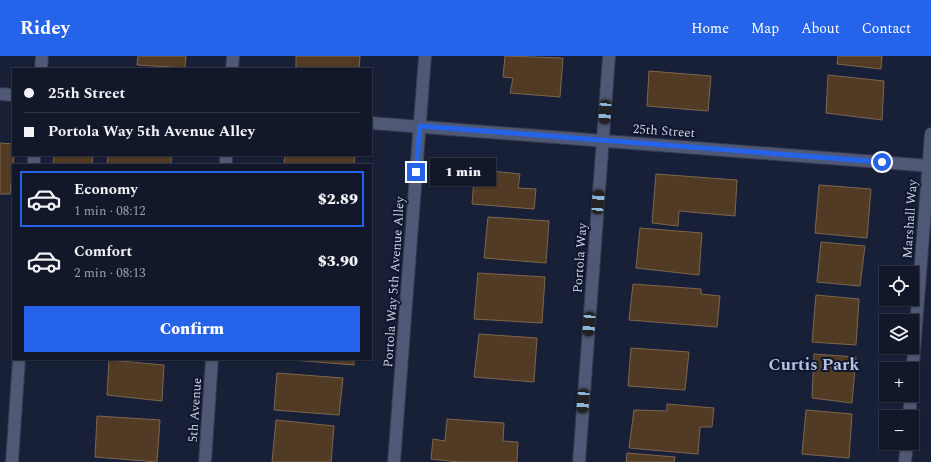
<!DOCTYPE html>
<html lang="en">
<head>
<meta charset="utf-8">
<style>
	body { margin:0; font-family:Spectral,serif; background:#1f2536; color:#f1f3f6; height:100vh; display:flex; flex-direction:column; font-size:15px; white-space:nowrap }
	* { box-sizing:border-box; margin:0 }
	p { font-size:13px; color:#9ca0a8 }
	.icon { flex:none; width:22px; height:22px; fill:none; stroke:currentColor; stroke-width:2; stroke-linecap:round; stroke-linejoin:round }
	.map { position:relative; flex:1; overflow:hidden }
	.sheet { position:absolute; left:12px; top:108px; width:360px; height:196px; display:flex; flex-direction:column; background:#12182a; border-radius:0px; box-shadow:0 1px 3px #0004,0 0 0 1px #313747 }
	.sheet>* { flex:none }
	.guide { position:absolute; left:12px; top:12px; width:360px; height:88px; border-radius:0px; box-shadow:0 1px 3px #0004,0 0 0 1px #313747; display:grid; align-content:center; height:88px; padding:0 12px; background:#12182a }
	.controls { position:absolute; left:879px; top:210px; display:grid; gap:8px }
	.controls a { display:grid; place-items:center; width:40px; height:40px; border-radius:0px; background:#12182a; box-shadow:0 1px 3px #0004,0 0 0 1px #313747; font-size:20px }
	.end { position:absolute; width:18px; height:18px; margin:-9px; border:5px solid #2563eb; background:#fff; box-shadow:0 0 0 2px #fff }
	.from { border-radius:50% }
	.bubble { position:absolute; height:28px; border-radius:0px; background:#12182a; box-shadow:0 1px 3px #0004,0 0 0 1px #313747; font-size:13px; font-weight:800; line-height:28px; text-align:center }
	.car { position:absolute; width:12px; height:24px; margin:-12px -6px; border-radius:5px; box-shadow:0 0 3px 1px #0007; background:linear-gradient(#222 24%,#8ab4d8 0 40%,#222 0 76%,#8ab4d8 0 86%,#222 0) }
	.guide b { display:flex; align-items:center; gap:14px; height:38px; font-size:15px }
	.guide b+b { border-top:1px solid #313747 }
	.guide i { width:10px; height:10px; background:#f1f3f6 }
	ul { padding:7px 0 0; list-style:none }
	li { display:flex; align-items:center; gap:12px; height:56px; margin:0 8px 6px; padding:0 4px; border:2px solid transparent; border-radius:0px }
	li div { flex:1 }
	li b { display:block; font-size:15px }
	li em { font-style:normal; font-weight:800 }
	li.active { border-color:#2563eb }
	li>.icon { width:36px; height:36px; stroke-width:1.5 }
	.cta { display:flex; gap:8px; margin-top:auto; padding:8px 12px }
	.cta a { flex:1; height:46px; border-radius:0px; background:#2563eb; color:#fff; font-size:16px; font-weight:800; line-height:46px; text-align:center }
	header { display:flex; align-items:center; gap:24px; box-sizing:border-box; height:56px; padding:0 20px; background:#2563eb; color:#fff }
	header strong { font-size:19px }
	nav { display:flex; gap:22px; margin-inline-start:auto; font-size:14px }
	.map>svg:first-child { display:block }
	.building { fill:#513b24; stroke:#7e664e }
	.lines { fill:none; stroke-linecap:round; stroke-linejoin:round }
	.minor-casing { stroke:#35394e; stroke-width:14 }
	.minor { stroke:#4f5874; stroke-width:12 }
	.route { stroke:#2563eb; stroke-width:5 }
	.labels { text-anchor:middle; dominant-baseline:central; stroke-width:4; stroke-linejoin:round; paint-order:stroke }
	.street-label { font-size:13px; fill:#ced4e4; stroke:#0f162d }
	.district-label { font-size:17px; font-weight:bold; fill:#b7c2e3; stroke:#0f162d }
</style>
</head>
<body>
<header>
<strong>Ridey</strong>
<nav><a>Home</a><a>Map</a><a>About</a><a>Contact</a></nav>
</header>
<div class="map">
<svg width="931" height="406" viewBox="0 0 931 406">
	<rect width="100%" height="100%" fill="#182038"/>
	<!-- building -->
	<g class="building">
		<polygon points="138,0 186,0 185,12 137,9"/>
		<polygon points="296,0 360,0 359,13 296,13"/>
		<polygon points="505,0 563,2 560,41 510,37 513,22 503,21"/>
		<polygon points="838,0 882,0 881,13 837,8"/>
		<polygon points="649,15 711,20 708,55 647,50"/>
		<polygon points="828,19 884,25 882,64 826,57"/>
		<polygon points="0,87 13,88 14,99 10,138 0,138"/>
		<polygon points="54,99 93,99 92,109 53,109"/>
		<polygon points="108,99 171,99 171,109 107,109"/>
		<polygon points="285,99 344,99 355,100 354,109 284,109"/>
		<polygon points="482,114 520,118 518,132 536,133 534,153 472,148 474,123 481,124"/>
		<polygon points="656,118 737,124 735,160 679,155 678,170 652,167"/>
		<polygon points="819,129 871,133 867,182 815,177"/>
		<polygon points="488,161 549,165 546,207 484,202"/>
		<polygon points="640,172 702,177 699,219 636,212"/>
		<polygon points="821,186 865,190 860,230 817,226"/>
		<polygon points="478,217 545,221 542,267 474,263"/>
		<polygon points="633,228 701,233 701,238 720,240 717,271 629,264"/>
		<polygon points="816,239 859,243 856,289 812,286"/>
		<polygon points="479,278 537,282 534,326 474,321"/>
		<polygon points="631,292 689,296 685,334 628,330"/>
		<polygon points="814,298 856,301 852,347 812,342"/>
		<polygon points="280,303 354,303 354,309"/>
		<polygon points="109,304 164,309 162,345 107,339"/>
		<polygon points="277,317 343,322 339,359 274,354"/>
		<polygon points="667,348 714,352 712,371 700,371 698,398 629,392 634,354 667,355"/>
		<polygon points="806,354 852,358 849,402 802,398"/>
		<polygon points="97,360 160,364 157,406 95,401"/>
		<polygon points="447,363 504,367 503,385 518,386 517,406 459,406 431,403 433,383 445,385"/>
		<polygon points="276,364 334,370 331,406 272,406"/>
		<polygon points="627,397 675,401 674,406 626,406"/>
	</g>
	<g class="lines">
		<!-- minor casing -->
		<g class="minor-casing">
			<g id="minor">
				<polyline points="41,13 42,0"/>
				<polyline points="232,13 233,0"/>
				<polyline points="0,38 13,39"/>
				<polyline points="371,67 931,110"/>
				<polyline points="34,109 34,99"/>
				<polyline points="226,109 226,99"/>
				<polyline points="912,321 931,78"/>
				<polyline points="909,361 911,339"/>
				<polyline points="12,406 19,303"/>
				<polyline points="205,406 212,303"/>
				<polyline points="394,406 425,0"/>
				<polyline points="579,406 609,0"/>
				<polyline points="905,406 907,387"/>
			</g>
		</g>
		<!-- minor -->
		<use href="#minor" class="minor"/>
	</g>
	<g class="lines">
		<!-- route -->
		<polyline class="route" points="416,116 420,70 882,106"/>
	</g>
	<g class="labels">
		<!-- street labels -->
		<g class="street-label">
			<text transform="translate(664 75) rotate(4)">25th Street</text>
			<text transform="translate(910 163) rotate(-86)">Marshall Way</text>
			<text transform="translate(580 202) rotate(-86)">Portola Way</text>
			<text transform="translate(394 226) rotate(-86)">Portola Way 5th Avenue Alley</text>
			<text transform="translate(195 354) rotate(-86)">5th Avenue</text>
		</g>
		<!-- district labels -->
		<g class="district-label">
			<text x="814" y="309">Curtis Park</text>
		</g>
	</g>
</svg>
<div class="controls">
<a><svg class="icon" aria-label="locate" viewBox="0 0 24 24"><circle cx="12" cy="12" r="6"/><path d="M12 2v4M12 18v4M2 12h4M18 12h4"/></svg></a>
<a><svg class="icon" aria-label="layers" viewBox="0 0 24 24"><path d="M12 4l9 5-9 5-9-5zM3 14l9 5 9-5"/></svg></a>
<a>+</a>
<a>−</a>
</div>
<i class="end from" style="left:882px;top:106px"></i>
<i class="end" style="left:416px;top:116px"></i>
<div class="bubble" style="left:430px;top:102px;width:66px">1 min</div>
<i class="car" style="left:605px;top:56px;rotate:184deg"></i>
<i class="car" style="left:598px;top:146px;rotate:4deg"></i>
<i class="car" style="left:589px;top:268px;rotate:184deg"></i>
<i class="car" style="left:583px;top:345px;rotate:184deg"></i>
<div class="guide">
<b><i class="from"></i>25th Street</b>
<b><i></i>Portola Way 5th Avenue Alley</b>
</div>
<section class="sheet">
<ul>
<li class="active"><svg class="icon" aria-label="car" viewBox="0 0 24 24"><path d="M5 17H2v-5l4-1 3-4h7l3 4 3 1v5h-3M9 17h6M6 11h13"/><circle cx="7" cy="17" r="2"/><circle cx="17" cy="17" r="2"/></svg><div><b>Economy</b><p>1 min · 08:12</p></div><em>$2.89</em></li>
<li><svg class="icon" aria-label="car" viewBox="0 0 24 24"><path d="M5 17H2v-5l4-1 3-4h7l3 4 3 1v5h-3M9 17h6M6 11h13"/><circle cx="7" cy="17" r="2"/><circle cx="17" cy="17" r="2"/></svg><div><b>Comfort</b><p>2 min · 08:13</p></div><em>$3.90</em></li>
</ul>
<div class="cta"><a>Confirm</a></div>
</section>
</div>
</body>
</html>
